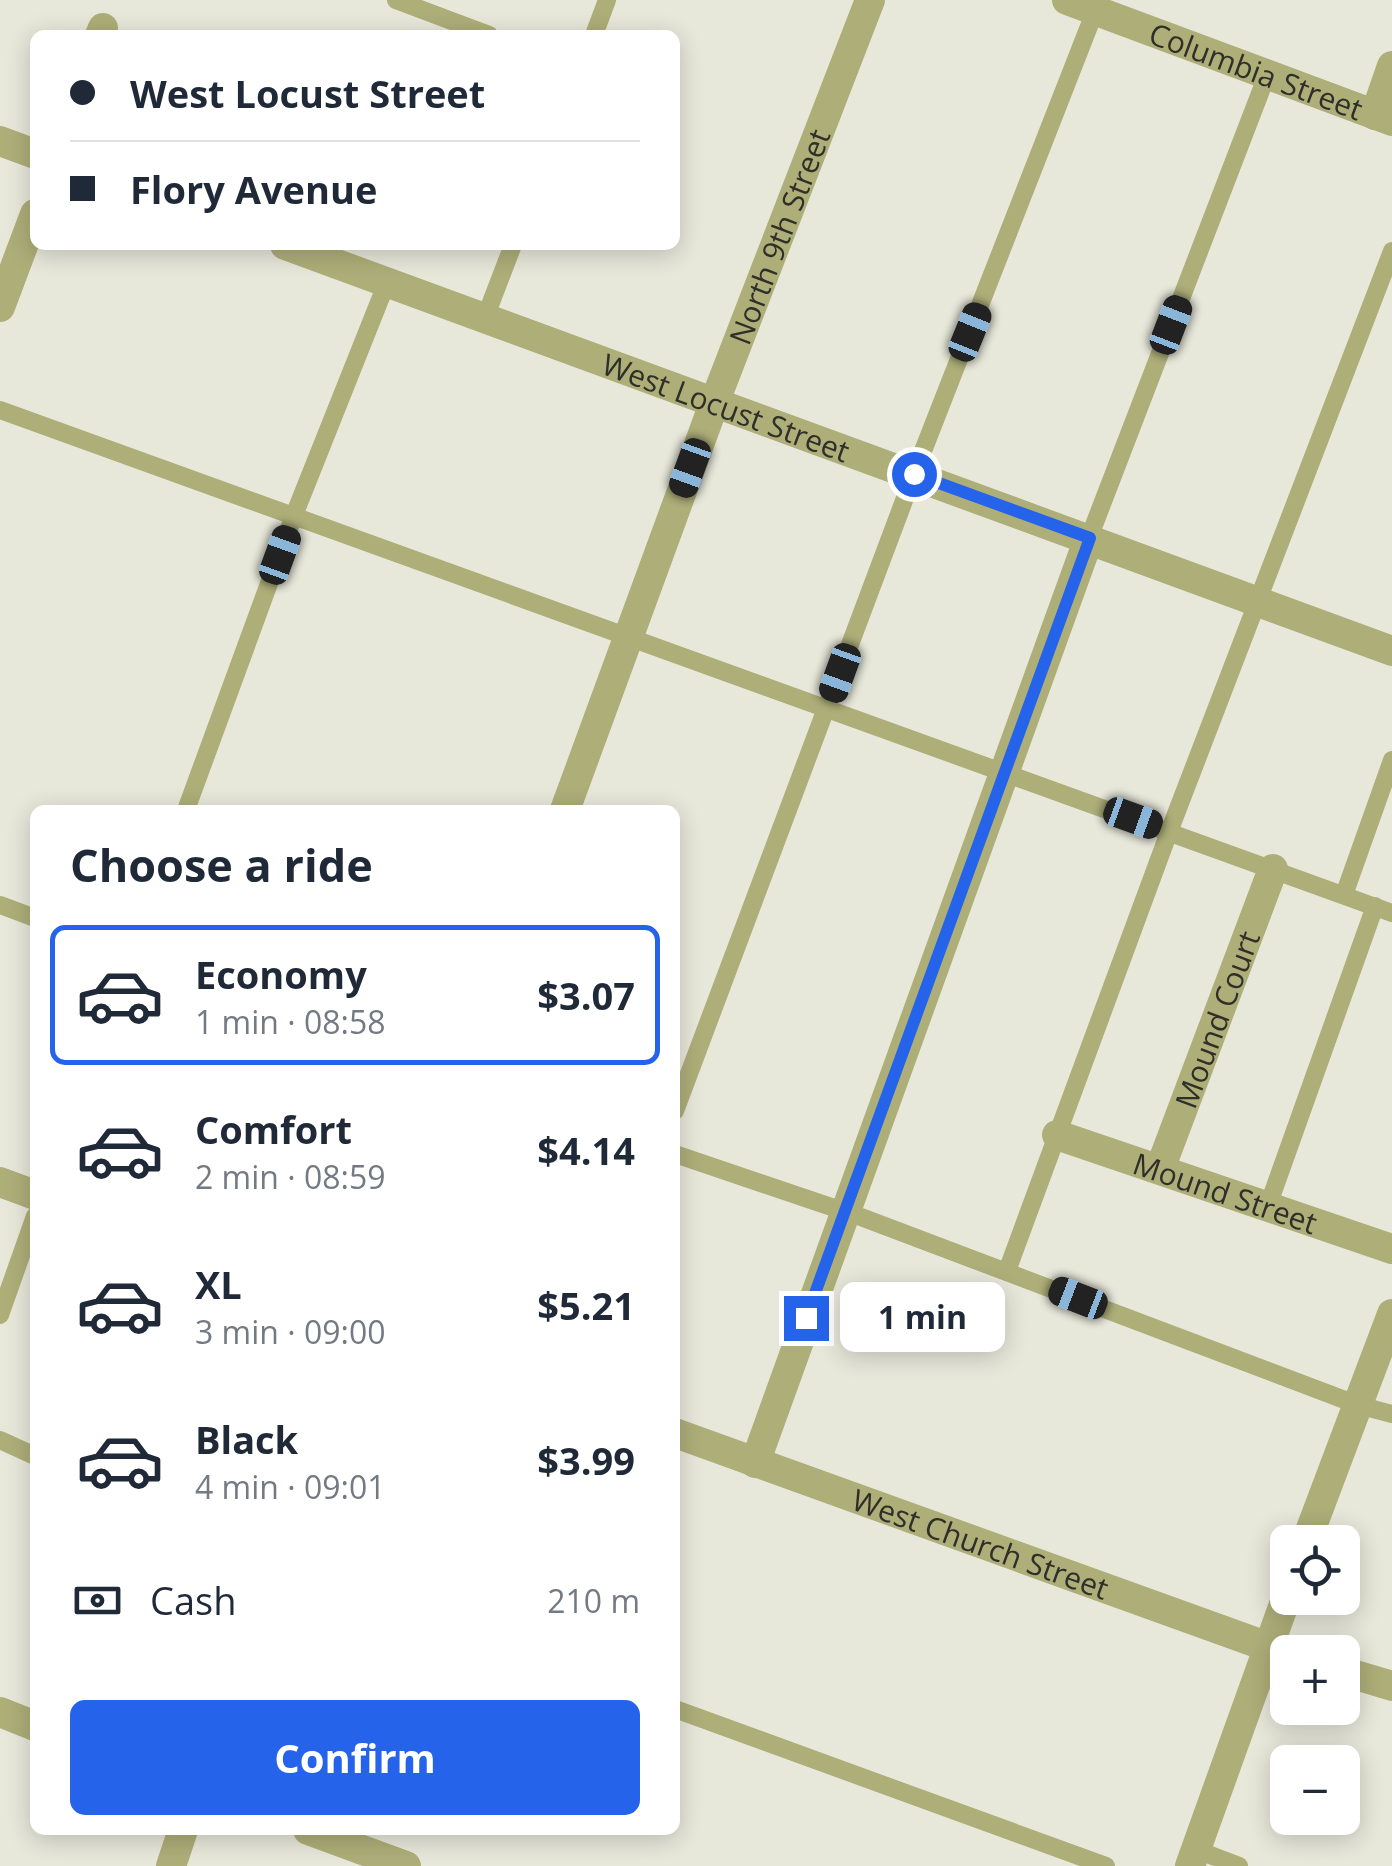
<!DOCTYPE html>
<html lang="en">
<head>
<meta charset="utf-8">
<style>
	body { margin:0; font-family:"Open Sans",sans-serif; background:#f6f6f7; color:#1f2937; height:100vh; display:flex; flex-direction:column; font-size:38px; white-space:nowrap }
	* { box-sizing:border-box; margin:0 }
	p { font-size:32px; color:#747a83 }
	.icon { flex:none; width:55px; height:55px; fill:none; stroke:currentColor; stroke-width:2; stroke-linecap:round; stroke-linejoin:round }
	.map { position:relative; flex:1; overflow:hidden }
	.side { position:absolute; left:30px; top:805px; width:650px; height:1030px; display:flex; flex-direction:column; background:#fff; border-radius:15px; box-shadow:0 5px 25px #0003 }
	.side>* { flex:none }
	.top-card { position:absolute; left:30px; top:30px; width:650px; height:220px; border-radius:15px; box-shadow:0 5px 25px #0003; display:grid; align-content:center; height:220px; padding:0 40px; background:#fff }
	.controls { position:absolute; left:1270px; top:1525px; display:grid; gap:20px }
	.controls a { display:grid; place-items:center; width:90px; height:90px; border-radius:15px; background:#fff; box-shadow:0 5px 25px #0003; font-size:50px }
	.end { position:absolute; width:45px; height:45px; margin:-22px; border:12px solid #2563eb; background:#fff; box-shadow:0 0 0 5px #fff }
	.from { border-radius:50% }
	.bubble { position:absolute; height:70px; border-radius:15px; background:#fff; box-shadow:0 5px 25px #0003; font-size:32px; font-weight:700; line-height:70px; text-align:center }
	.car { position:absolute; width:30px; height:60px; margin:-30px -15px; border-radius:12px; box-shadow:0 0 8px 2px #0007; background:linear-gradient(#222 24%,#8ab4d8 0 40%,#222 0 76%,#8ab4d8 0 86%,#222 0) }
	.top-card b { display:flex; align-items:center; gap:35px; height:95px; font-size:38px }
	.top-card b+b { border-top:2px solid #e0e1e3 }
	.top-card i { width:25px; height:25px; background:#1f2937 }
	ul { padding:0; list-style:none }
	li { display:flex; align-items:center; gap:30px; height:140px; margin:0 20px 15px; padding:0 20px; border:5px solid transparent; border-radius:15px }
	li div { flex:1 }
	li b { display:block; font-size:38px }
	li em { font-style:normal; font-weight:700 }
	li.on { border-color:#2563eb }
	li>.icon { width:90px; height:90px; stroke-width:1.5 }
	h2 { padding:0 40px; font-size:45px; line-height:120px }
	.pay { display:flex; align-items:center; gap:25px; height:110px; padding:0 40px; font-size:38px }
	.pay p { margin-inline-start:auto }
	.button { display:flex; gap:20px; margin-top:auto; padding:20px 40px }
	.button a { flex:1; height:115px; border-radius:15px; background:#2563eb; color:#fff; font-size:40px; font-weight:700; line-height:115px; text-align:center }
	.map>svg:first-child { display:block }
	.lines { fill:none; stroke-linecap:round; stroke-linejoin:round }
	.service { stroke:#aeae79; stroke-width:18 }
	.minor { stroke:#aeae79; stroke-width:30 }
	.tertiary { stroke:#aeae79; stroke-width:30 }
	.route { stroke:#2563eb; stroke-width:12 }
	.labels { text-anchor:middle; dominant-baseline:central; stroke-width:10; stroke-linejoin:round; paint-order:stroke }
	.street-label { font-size:30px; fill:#2f2f2a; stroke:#f5f5e7 }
</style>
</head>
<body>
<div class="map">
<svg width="1392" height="1866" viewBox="0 0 1392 1866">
	<rect width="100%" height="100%" fill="#e7e8da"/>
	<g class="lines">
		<!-- service -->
		<g class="service">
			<polyline points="396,0 489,35"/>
			<polyline points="594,35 607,0"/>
			<polyline points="485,318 513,245"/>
			<polyline points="0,410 1392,913"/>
			<polyline points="1089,538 1267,75"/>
			<polyline points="186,810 293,518 387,282"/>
			<polyline points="1344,895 1392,760"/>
			<polyline points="0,905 35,918"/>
			<polyline points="675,1111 914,474 1095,11"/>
			<polyline points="675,1154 861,1217 1358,1405 1392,1414"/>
			<polyline points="1268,1206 1375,906"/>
			<polyline points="1007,1271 1169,832 1392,251"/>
			<polyline points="0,1315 35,1216"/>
			<polyline points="0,1440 35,1456"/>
			<polyline points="675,1709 1106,1866"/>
			<polyline points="1197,1850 1239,1866"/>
		</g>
		<!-- minor -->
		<g class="minor">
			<path id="s1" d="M1067,0l325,121"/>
			<polyline points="100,35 103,28"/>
			<polyline points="1375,115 1392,66"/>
			<polyline points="0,141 35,154"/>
			<path id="s2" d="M285,245l1107,406"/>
			<polyline points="0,307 35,214"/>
			<path id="s3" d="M565,810l150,-409 155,-401"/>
			<path id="s4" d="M1057,1135l335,114"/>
			<path id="s5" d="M1160,1169l113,-300"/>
			<polyline points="755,1463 1089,538"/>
			<polyline points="1306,1542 1392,1314"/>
			<polyline points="0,1712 35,1726"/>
			<polyline points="308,1830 406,1866"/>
			<polyline points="171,1866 183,1830"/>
			<polyline points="1190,1866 1288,1593"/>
		</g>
		<!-- tertiary -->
		<g class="tertiary">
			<polyline points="0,1182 35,1195"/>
			<path id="s6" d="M675,1433l613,221"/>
			<polyline points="1342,1671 1392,1686"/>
		</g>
	</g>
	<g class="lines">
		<!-- route -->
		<polyline class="route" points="806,1318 1090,538 914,474"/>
	</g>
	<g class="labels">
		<!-- street labels -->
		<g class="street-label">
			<text stroke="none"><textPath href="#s1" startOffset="202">Columbia Street</textPath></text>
			<text stroke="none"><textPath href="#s3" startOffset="612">North 9th Street</textPath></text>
			<text stroke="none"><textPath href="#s2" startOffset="470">West Locust Street</textPath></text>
			<text stroke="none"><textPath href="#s5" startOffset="160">Mound Court</textPath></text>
			<text stroke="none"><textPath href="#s4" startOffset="178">Mound Street</textPath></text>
			<text stroke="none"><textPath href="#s6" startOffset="325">West Church Street</textPath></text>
		</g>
	</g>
</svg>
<div class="controls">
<a><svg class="icon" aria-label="locate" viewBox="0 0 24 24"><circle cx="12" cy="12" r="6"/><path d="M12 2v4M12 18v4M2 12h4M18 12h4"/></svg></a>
<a>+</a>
<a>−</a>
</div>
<i class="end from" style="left:914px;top:474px"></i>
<i class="end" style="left:806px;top:1318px"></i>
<div class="bubble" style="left:840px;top:1282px;width:165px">1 min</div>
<i class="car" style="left:1171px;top:325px;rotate:21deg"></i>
<i class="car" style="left:970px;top:332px;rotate:22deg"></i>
<i class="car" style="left:690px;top:468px;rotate:200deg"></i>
<i class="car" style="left:280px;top:555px;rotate:20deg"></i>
<i class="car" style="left:840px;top:673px;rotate:200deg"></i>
<i class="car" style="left:1133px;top:818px;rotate:110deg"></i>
<i class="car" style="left:1078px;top:1298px;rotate:291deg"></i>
<div class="top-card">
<b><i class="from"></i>West Locust Street</b>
<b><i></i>Flory Avenue</b>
</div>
<section class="side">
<h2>Choose a ride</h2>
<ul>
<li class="on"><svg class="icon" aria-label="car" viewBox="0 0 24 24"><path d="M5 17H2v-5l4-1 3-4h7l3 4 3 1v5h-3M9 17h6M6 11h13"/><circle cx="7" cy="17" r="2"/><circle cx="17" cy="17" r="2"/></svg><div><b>Economy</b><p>1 min · 08:58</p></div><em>$3.07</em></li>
<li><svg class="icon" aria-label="car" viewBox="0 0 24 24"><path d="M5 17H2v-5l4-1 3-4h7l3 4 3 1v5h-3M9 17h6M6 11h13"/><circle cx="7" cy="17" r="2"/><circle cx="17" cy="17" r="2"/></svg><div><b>Comfort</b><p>2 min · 08:59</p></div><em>$4.14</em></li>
<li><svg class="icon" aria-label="car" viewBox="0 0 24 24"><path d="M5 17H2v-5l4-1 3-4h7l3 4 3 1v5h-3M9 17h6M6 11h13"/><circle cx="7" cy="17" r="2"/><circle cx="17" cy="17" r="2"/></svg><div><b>XL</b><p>3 min · 09:00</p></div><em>$5.21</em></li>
<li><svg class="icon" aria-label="car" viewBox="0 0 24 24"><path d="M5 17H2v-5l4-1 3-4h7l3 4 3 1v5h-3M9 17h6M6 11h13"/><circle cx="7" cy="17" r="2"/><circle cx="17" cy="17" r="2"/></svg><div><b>Black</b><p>4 min · 09:01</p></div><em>$3.99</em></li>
</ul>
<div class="pay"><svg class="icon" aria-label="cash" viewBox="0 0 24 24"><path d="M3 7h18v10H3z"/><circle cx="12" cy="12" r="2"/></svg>Cash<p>210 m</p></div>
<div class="button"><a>Confirm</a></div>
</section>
</div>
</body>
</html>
